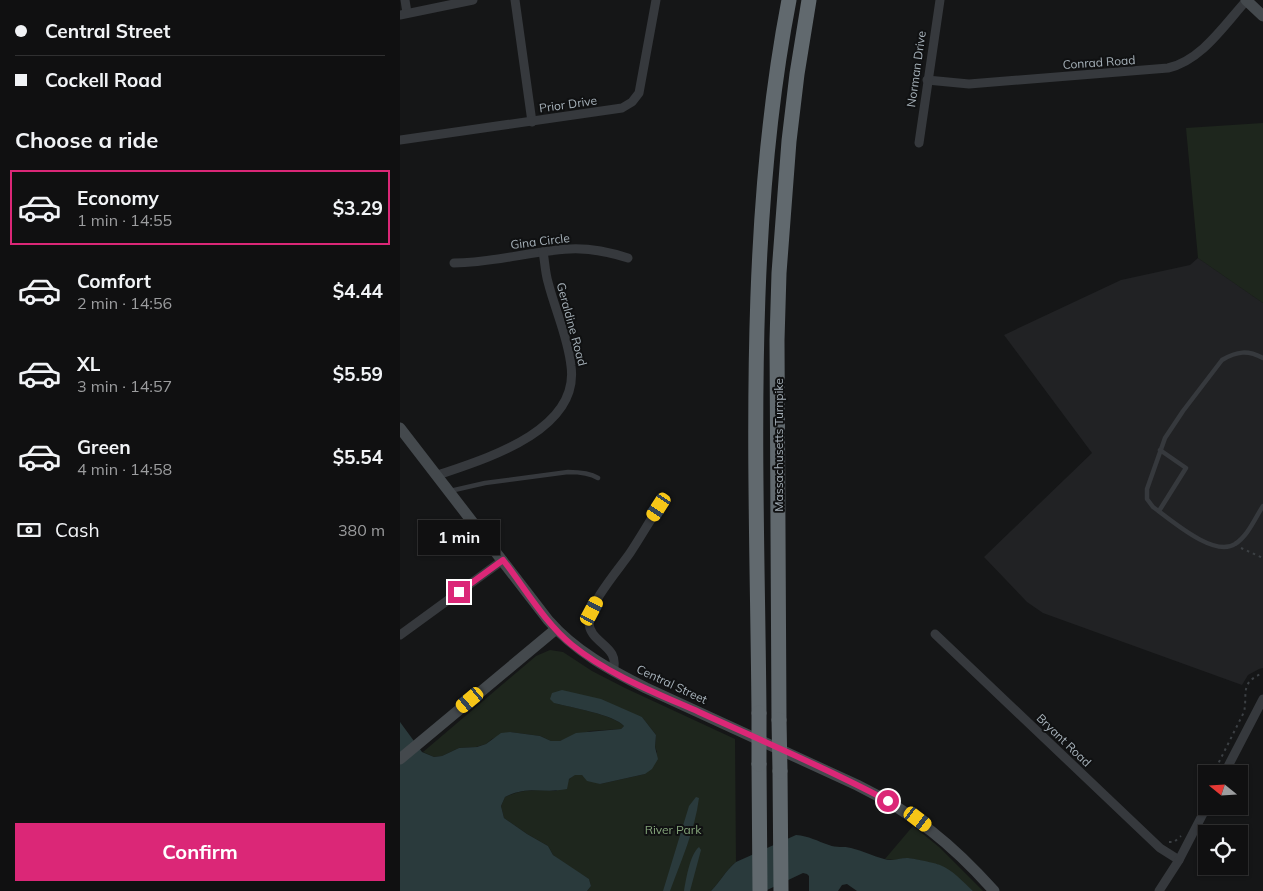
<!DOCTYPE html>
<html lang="en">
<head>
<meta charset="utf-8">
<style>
	body { margin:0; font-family:Mulish,sans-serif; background:#1e1e1f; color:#f1f3f6; height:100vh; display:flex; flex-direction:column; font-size:19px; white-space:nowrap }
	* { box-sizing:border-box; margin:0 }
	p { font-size:16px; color:#9c9d9f }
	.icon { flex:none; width:28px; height:28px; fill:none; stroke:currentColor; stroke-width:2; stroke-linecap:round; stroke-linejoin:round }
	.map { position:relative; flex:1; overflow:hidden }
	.sheet { display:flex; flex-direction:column; background:#101011; width:400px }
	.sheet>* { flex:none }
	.top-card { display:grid; align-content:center; height:110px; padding:0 15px; background:#101011 }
	.needle { width:32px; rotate:288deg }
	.controls { position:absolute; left:798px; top:765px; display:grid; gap:10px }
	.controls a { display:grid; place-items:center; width:50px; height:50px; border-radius:0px; background:#101011; box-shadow:0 1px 4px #0004,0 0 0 1px #303031; font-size:25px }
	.end { position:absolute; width:22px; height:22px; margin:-11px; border:6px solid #db2777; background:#fff; box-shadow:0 0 0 2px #fff }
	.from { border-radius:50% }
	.bubble { position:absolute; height:35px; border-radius:0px; background:#101011; box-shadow:0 1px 4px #0004,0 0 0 1px #303031; font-size:16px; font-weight:700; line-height:35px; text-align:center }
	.car { position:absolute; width:15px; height:30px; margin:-15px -8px; border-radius:6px; box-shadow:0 0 4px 1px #0007; background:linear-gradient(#f5c518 24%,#345 0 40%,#f5c518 0 76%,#345 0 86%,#f5c518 0) }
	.top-card b { display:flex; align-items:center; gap:18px; height:48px; font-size:19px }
	.top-card b+b { border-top:1px solid #303031 }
	.top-card i { width:12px; height:12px; background:#f1f3f6 }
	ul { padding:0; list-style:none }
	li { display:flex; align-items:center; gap:15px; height:75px; margin:0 10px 8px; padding:0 5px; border:2px solid transparent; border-radius:0px }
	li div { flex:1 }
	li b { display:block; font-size:19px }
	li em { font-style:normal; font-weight:700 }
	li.current { border-color:#db2777 }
	li>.icon { width:45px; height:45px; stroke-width:1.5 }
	h2 { padding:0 15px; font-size:22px; line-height:60px }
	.pay { display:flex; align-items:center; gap:12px; height:55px; padding:0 15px; font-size:19px }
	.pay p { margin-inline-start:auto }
	.primary-button { display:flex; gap:10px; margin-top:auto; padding:10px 15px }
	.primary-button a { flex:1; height:58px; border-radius:0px; background:#db2777; color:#fff; font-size:20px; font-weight:700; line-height:58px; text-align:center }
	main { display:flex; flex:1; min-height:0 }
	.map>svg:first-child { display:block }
	.built { fill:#212224 }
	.green { fill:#1e261d }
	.water { fill:#2a3a3c }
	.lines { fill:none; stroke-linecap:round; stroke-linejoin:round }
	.path { stroke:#3c4044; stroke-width:2; stroke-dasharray:2.5 4; stroke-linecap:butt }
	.lane { stroke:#36393d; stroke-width:4.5 }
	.street { stroke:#36393d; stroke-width:9 }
	.secondary { stroke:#44494d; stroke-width:11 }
	.highway { stroke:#61696e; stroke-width:15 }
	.highway-bridge { stroke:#61696e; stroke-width:15 }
	.route { stroke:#db2777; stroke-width:6 }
	.labels { text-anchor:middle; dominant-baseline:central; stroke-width:4; stroke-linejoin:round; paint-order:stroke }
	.street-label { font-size:12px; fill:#a6b1b9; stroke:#101112 }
	.park-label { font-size:12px; fill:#85a57b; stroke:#101112 }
</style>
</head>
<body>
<main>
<section class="sheet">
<div class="top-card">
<b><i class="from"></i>Central Street</b>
<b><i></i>Cockell Road</b>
</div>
<h2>Choose a ride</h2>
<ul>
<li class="current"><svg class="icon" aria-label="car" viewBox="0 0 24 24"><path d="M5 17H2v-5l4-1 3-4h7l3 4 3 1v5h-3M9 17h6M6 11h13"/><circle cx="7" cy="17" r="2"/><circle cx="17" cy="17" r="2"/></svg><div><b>Economy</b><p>1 min · 14:55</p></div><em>$3.29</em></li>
<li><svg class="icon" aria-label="car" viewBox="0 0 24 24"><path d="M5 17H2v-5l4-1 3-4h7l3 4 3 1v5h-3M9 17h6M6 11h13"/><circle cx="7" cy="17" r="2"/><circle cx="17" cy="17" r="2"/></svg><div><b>Comfort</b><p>2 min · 14:56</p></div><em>$4.44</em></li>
<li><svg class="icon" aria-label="car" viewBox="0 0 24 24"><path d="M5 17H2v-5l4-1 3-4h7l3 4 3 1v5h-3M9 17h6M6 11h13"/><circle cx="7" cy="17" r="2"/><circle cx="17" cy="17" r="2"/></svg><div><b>XL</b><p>3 min · 14:57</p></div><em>$5.59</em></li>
<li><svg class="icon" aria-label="car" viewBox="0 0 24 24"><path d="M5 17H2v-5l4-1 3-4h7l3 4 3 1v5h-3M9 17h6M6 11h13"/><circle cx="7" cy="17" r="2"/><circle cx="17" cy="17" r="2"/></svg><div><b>Green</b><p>4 min · 14:58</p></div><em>$5.54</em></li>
</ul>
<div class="pay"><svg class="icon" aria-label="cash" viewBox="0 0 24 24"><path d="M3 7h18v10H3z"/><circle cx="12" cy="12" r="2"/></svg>Cash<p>380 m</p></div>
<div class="primary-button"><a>Confirm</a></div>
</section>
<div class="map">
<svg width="863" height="891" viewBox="0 0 863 891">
	<rect width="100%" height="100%" fill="#151617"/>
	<!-- built -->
	<polygon class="built" points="798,258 863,303 863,668 859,669 848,675 842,685 643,613 627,602 584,557 692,453 604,335 721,280 790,265"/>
	<!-- green -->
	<g class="green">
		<polygon points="863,123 863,303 798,258 786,128"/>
		<path d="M150,650l13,2 29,19 33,17 110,51 1,123c-10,8 -16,20 -25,29h-124l4,-5 -2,-7 -24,-14 -12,-10 -5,-9 -21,-12 -23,-16 -3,-12 4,-9c17,-8 32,-7 51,-6l19,-17 7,1 18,9 45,-10 12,-22 -2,-5 1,-12 -14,-18 -88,-14c17,4 60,12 70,23l-3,3 -31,2 -30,10h-9l-11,-5 -30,-4 -18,7 -6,5 -10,3 -17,1 -17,8 -8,1 -11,-5 113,-96z"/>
		<polygon points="513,826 539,847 583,891 573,891 539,865 514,859 506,858 495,860 485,859"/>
	</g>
	<!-- water -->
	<g class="water">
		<path d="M162,690l39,9 41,18 14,18 -1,12 3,12 -6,10 -7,5 -45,10 -13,-3 -5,-6h-7l-6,4 -2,10c-24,5 -38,-4 -62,8l-4,9 3,12 23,16 21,12 5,9 36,24 2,7 -4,5h-187v-169l22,30 12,5 8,-1 17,-8 18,-1 9,-3 15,-11 9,-1 30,4 11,5h9l16,-8 45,-4 3,-3c-9,-11 -54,-19 -70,-23l-4,-4 2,-6z"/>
		<path d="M296,797l3,1c-4,32 -18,63 -29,93h-7l26,-85z"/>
		<path d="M396,835c13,1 21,6 33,10 7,3 15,1 22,3 12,3 22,8 33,11 8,3 15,-1 23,-1 5,0 28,5 33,7 13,5 23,17 33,26h-116l-10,-7 -5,1 -4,6h-29v-15l-2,-2 -4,-1 -38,18h-54c9,-9 15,-21 25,-29z"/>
		<path d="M299,847l2,3 -11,41h-6c2,-11 6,-37 15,-44z"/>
	</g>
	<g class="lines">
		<!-- path -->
		<g class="path">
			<polyline points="841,548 863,558"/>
			<path d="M813,774l31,-62c4,-19 -5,-29 19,-39"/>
			<polyline points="799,800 806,787"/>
			<polyline points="769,842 774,842 781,836"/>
		</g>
		<!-- lane -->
		<g class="lane">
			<path d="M863,358c-15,-8 -26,-7 -41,2l-39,51 -18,27 -18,51v10l6,8c18,13 61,51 82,37 13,-8 20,-26 28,-38"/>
			<path d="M50,491l35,-8 83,-11c11,0 22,1 30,6"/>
			<polyline points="759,511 786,468 760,450"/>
		</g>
		<!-- street -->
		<g class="street">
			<polyline points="5,0 7,13"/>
			<polyline points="115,0 132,122"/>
			<polyline points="0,15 73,0"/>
			<path d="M527,80l42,4 199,-16c34,-8 56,-43 79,-68"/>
			<polyline points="0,140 222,108 232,102 239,93 256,0"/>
			<polyline points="519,143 540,0"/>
			<path d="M54,263c39,0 77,-12 116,-14 20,-1 39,3 58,9"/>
			<path d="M38,475c47,-16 142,-44 133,-109 -3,-29 -16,-56 -23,-84 -3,-10 -3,-20 -5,-30"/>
			<polyline points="535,634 760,848 779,860"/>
			<polyline points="0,635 103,560"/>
			<path d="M213,671c8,-26 -24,-27 -24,-49 0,-19 30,-53 41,-69 10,-15 19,-31 29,-46"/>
			<polyline points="824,774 863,699"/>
			<polyline points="759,891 779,860 807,806"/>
		</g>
		<!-- secondary -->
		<g class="secondary">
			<polyline points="846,0 863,16"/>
			<path d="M0,428l148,192c27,31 62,50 98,68l211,97c57,28 96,60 137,106"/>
			<polyline points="0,759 156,629"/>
		</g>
		<!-- highway -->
		<g class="highway">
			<path d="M359,713c-2,-236 -15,-481 30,-713"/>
			<polyline points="379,720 377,340 379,273 389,141 397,74 409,0"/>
			<polyline points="359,764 360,891"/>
			<polyline points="380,771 381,891"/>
		</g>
		<!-- highway-bridge -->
		<g class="highway-bridge">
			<polyline points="359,713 359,764"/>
			<polyline points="379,720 380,771"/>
		</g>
	</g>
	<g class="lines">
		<!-- route -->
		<path class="route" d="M59,592l44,-32c22,28 41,62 69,85 37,30 84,48 127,67 63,29 128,56 189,89"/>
	</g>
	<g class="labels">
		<!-- street labels -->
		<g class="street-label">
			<text transform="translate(699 62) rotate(-4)">Conrad Road</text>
			<text transform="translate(516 69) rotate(-82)">Norman Drive</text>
			<text transform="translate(168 104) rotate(-8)">Prior Drive</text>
			<text transform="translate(140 241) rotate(-7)">Gina Circle</text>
			<text transform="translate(172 324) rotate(75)">Geraldine Road</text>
			<text transform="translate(378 445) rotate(-90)">Massachusetts Turnpike</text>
			<text transform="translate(272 684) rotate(25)">Central Street</text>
			<text transform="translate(664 740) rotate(44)">Bryant Road</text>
		</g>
		<!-- park labels -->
		<g class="park-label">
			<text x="273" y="829">River Park</text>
		</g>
	</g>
</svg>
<div class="controls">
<a><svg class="needle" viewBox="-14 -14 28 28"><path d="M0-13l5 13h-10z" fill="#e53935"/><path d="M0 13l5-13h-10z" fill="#9c9d9f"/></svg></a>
<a><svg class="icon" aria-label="locate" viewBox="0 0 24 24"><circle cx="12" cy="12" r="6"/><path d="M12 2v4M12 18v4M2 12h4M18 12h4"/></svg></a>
</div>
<i class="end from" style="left:488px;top:801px"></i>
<i class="end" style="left:59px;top:592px"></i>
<div class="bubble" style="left:18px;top:520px;width:82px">1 min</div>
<i class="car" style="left:259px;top:507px;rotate:213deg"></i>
<i class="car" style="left:192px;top:611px;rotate:28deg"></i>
<i class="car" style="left:70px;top:700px;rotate:230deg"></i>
<i class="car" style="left:518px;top:819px;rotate:127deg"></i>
</div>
</main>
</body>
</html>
